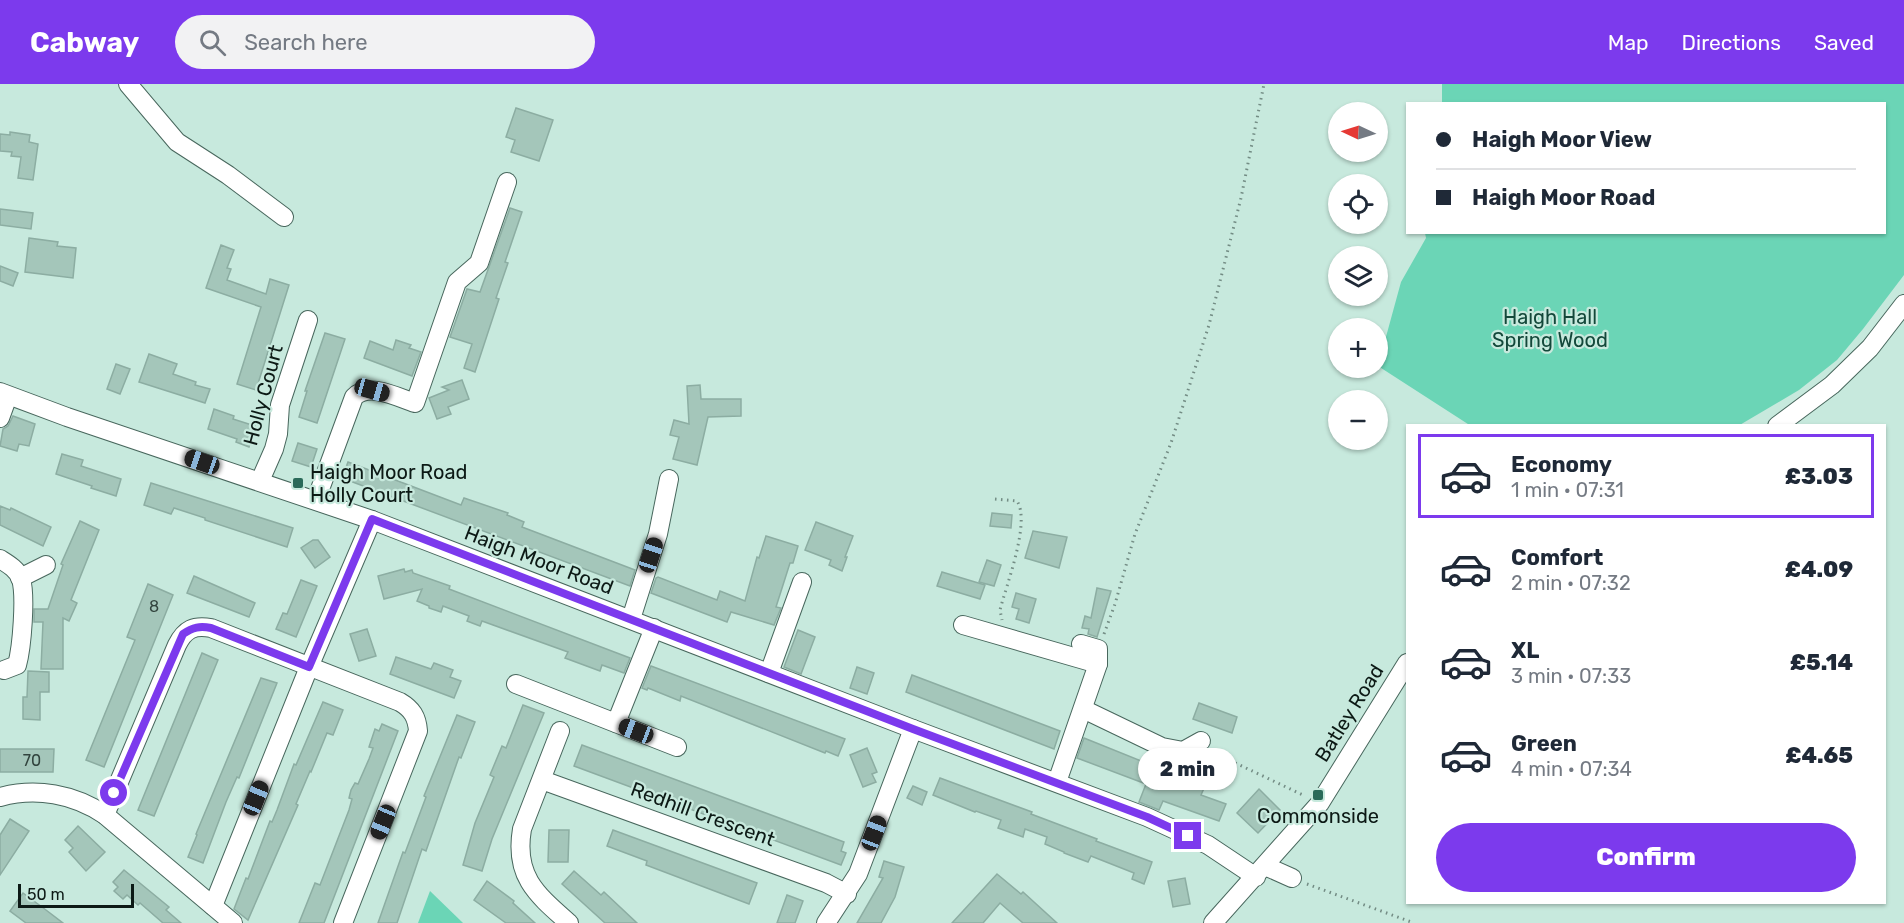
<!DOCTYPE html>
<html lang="en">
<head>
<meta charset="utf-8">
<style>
	body { margin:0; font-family:Rubik,sans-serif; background:#f2f2f3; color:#1f2937; height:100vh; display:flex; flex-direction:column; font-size:22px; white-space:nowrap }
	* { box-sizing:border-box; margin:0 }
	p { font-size:20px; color:#747a83 }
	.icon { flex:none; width:33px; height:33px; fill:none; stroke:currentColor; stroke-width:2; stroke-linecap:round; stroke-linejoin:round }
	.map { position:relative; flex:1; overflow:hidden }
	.drawer { position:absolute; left:1406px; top:340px; width:480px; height:480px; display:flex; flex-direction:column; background:#fff; border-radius:0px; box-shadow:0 2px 4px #0004 }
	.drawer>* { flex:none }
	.guide { position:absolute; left:1406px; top:18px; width:480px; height:132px; border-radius:0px; box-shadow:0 2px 4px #0004; display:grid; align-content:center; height:132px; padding:0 30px; background:#fff }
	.needle { width:39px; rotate:274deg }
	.fabs { position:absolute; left:1328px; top:18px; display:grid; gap:12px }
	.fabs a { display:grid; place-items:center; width:60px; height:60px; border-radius:50%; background:#fff; box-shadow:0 2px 4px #0004; font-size:30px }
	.scale { position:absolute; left:18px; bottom:15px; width:116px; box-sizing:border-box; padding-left:6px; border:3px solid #0c1915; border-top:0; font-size:16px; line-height:21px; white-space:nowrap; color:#0c1915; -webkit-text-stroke:4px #c7e9dd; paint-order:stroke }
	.end { position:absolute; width:27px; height:27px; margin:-14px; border:8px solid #7c3aed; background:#fff; box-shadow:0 0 0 3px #fff }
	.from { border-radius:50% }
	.bubble { position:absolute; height:42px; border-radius:21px; background:#fff; box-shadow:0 2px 4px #0004; font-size:20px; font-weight:800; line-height:42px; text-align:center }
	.car { position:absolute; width:18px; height:36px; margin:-18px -9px; border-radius:8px; box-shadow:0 0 4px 2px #0007; background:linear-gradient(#222 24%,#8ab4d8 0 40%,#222 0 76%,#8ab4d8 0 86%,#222 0) }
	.guide b { display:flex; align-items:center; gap:21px; height:57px; font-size:22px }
	.guide b+b { border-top:2px solid #e0e1e3 }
	.guide i { width:15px; height:15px; background:#1f2937 }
	ul { padding:10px 0 0; list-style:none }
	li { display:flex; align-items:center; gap:18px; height:84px; margin:0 12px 9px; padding:0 18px; border:3px solid transparent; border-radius:0px }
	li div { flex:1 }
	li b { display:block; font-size:22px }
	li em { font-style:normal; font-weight:800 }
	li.active { border-color:#7c3aed }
	li>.icon { width:54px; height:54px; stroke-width:1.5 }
	.cta { display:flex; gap:12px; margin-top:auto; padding:12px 30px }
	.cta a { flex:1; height:69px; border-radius:36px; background:#7c3aed; color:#fff; font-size:24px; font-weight:800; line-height:69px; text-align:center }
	header { display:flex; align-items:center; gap:36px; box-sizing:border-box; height:84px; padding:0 30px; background:#7c3aed; color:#fff }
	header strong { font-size:28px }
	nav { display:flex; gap:33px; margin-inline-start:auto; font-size:21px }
	.search { width:420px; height:54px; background:#f2f2f3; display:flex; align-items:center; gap:15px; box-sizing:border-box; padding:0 21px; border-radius:33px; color:#747a83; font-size:22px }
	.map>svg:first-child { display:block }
	.green { fill:#6bd5b6 }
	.building { fill:#a4c6ba; stroke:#8cada2; stroke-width:1.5 }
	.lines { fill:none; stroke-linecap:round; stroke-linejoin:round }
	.minor-casing { stroke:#48675d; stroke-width:20 }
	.path { stroke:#738c84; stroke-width:3; stroke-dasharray:1.5 4.5; stroke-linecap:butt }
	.minor { stroke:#fff; stroke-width:18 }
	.route { stroke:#7c3aed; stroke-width:8 }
	.poi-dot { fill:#2a6a59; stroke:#c7e9dd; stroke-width:2 }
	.labels { text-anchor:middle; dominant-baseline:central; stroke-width:4.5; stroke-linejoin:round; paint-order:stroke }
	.number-label { font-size:16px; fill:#32443e }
	.park-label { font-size:20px; fill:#13483a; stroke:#c7e9dd }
	.street-label { font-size:20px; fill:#0c1915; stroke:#c7e9dd }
	.poi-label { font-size:20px; fill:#0c1915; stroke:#c7e9dd; text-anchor:start }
</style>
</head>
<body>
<header>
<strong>Cabway</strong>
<div class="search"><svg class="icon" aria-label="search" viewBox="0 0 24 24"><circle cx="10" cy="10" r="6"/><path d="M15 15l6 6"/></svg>Search here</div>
<nav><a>Map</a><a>Directions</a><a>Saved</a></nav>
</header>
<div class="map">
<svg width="1904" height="839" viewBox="0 0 1904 839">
	<rect width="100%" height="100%" fill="#c7e9dd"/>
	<!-- green -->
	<g class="green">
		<polygon points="1442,0 1904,0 1904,191 1863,245 1837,276 1799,306 1738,342 1471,342 1378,282 1401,198 1426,154 1425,149 1884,148 1884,20 1442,20"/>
		<polygon points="430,807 463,839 418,839"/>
	</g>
	<!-- building -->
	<g class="building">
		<polygon points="516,24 553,36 539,77 511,68 515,56 506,53"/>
		<polygon points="10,48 30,51 29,58 38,60 33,96 18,94 21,73 11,72 12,68 0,67 0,50 10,51"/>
		<polygon points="510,124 522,128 505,178 508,179 496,214 499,215 475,288 464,284 472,260 450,253 467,205 480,208"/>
		<polygon points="0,125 33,129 31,145 0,141"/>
		<polygon points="29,154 58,158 57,162 76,164 73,194 25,188"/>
		<polygon points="221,161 234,166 227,184 231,185 227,196 266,210 270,195 289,201 256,306 237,300 261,223 206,204"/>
		<polygon points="0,182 18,189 13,202 0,197"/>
		<polygon points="325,249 345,255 317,339 299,333 307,307 305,307"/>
		<polygon points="396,256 411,261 409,264 421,268 412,292 364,274 370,257 393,266"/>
		<polygon points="149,270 177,280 173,290 196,298 195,301 210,305 205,319 139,298"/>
		<polygon points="116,280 130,285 120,310 107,305"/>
		<polygon points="462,296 469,315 448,323 451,330 437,335 429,314 449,306 442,303"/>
		<polygon points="700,301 701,315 741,315 741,332 708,333 697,381 673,375 679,353 670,351 674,336 689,340 687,302"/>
		<polygon points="214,325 234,332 233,335 255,342 249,363 236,358 237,355 208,345"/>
		<polygon points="13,332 35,340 29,362 19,360 17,367 0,362 3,345 8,342"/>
		<polygon points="298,359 317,365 311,383 292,377"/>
		<polygon points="62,370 83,376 81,382 121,395 116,412 91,404 92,402 56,390"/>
		<polygon points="348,378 461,421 464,414 508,429 507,431 524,438 522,443 635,486 630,502 342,394"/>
		<polygon points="151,399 293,444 287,463 205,436 205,434 174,424 171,430 144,421"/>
		<polygon points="0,422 10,426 11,424 51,443 43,462 0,441"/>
		<polygon points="992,429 1012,431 1011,444 990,442"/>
		<polygon points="80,437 99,446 71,516 77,519 69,537 63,534 63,585 41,585 43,538 34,538 34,525 48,525 63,481 61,480"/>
		<polygon points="816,438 853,452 845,473 847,473 842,487 829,481 831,476 805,466"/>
		<polygon points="1033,447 1067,453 1059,484 1025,474"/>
		<polygon points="766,452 798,462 793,479 790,479 776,523 781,524 774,541 731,528 727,538 651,509 656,494 658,493 717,516 720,507 745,517 757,473 759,474"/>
		<polygon points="313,456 318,456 330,473 315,484 301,464"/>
		<polygon points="987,476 1001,481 994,502 979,498"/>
		<polygon points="404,485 405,488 412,486 413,489 450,502 449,505 630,574 624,589 602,581 600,587 565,574 568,568 482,537 480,542 467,537 469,532 443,522 441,528 429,524 429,522 417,517 422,505 384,515 378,492"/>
		<polygon points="942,488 985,501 980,515 937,502"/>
		<polygon points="194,492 255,519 249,533 187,509"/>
		<polygon points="301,496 317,502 296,553 276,545 283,529 287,530"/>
		<polygon points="148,500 173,511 104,683 86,676 135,556 127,553"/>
		<polygon points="1097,504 1111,507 1097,553 1088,550 1089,545 1082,544 1085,532 1091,534"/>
		<polygon points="1016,509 1036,515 1029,539 1016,535 1019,525 1012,523"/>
		<polygon points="367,545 376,572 359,577 350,550"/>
		<polygon points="798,546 815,553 801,590 784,583"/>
		<polygon points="202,569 218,576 154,732 138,726"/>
		<polygon points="396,573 431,585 434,579 453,586 450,593 461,597 454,614 390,590"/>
		<polygon points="651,582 845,655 838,672 826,667 825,669 681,612 680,617 648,604 647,606 642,604"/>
		<polygon points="857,583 874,589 867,610 850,604"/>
		<polygon points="28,587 49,588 49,608 40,608 40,636 23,635 23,613 27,613"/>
		<polygon points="912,591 1060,647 1054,665 906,608"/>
		<polygon points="261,594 277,599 239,694 237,693 226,718 203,779 188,773 197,751 196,750"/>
		<polygon points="323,618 343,626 333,651 327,649 311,688 310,687 296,720 298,721 248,836 234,825 246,794 248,795 270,737 272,738 277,726 294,680 296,681"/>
		<polygon points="1199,619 1237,633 1232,649 1193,635"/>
		<polygon points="523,621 544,629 492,755 482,787 463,781 475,739 494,693 490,691 502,662 506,664"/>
		<polygon points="457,631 475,638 461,674 459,673 426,767 422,765 397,839 378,839 403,768 405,769 426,713 424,712"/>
		<polygon points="382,640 398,647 324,839 299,839 315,799 320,801 349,726 352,715 349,714 351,706 355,699 358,700 369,675 373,664 369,663 375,645 379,647"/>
		<polygon points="1084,654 1156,683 1160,674 1166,675 1209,693 1201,711 1226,720 1219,737 1163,717 1159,726 1139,718 1146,700 1077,674"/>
		<polygon points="582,661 844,758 841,767 846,769 841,781 574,682"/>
		<polygon points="867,664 877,688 872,690 876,698 863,703 850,671"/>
		<polygon points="0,665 54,665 53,688 0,688"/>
		<polygon points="940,694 1032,728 1031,730 1097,755 1096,757 1152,778 1144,800 1132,795 1134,789 1091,772 1088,778 1064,769 1064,768 1045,760 1047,753 1025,745 1023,753 998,744 1001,736 976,727 975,728 933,711"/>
		<polygon points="913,702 927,708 922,721 907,714"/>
		<polygon points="1259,705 1280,726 1258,749 1237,729"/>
		<polygon points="10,735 29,747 0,791 0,751"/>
		<polygon points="78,742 105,768 86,787 69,768 73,764 65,756"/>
		<polygon points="549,746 569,746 568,778 548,778"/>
		<polygon points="613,746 757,799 749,820 646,781 647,777 607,762"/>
		<polygon points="884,777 904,783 895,813 881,839 857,839 883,794 879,793"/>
		<polygon points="124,786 169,823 166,826 181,839 163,839 140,819 138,821 127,811 123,815 114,807 118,803 113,798"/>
		<polygon points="574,787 601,811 604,808 637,839 605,839 562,800"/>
		<polygon points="997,790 1021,810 1023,808 1057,839 1023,839 1000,819 983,839 952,839"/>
		<polygon points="1185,794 1190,820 1173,823 1168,797"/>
		<polygon points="487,797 514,817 513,819 535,839 506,839 474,816"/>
		<polygon points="23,809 46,826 63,839 26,839 10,827"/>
		<polygon points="787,811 803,817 795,839 777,839"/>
	</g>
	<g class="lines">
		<!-- minor casing -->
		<g class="minor-casing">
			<g id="minor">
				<polyline points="128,0 177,58 228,91 284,133"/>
				<polyline points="0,308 67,333 372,436 913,645 1147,733 1208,761 1256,793"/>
				<polyline points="0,334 8,312"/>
				<polyline points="1777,342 1832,301 1870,264 1904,220"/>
				<polyline points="260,397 274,365 278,350 280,321 308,236"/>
				<path d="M316,416l38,-103c15,-15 43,0 61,6l42,-121 22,-19 28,-81"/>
				<path d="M0,475c8,5 17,10 21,20 5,17 1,68 -4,86l-13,5"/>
				<polyline points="20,494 46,481"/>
				<polyline points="631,535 658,450 669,395"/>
				<polyline points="963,541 1098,580"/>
				<polyline points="769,589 802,498"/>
				<polyline points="516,600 677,663"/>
				<polyline points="1083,625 1162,663 1183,667 1201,657"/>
				<polyline points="616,639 654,544"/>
				<path d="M560,647l-38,98c-8,47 14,65 47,94"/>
				<polyline points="542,696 826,799 847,810"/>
				<polyline points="1057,698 1098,580 1098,565 1081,560"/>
				<path d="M0,713c36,-10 74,-3 105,18l128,108"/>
				<path d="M105,731l72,-170c8,-16 17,-20 34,-17l189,74c12,7 17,15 18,29l-75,192"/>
				<polyline points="1265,782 1292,794"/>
				<polyline points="213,822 309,583 372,436"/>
				<polyline points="826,839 858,790 913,645"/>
				<polyline points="1213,839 1320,719 1407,579"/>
			</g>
		</g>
		<!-- path -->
		<g class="path">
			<path d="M995,415l22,2c14,21 -11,85 -17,109l2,10"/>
			<polyline points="1104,550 1115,520 1135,450 1171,359 1209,241 1241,114 1264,0"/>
			<polyline points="1215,666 1227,675 1305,712"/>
			<polyline points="1307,800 1414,839"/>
		</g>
		<!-- minor -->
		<use href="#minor" class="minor"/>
	</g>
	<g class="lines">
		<!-- route -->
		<path class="route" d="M114,709l69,-159c10,-7 17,-8 28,-6l98,39 63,-148 541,210 234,88 41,19"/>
	</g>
	<!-- markers -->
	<g class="poi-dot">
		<rect x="292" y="393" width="12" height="12" rx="3"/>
		<rect x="1312" y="705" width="12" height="12" rx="3"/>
	</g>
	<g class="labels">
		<!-- number labels -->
		<g class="number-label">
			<text x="154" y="522">8</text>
			<text x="32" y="676">70</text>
		</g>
		<!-- park labels -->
		<g class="park-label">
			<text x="1550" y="233">Haigh Hall<tspan x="1550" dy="23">Spring Wood</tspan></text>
		</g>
		<!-- street labels -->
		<g class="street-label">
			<text transform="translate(263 311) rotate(-75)">Holly Court</text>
			<text transform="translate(539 476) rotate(21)">Haigh Moor Road</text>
			<text transform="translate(1349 629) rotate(-58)">Batley Road</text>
			<text transform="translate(703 730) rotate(20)">Redhill Crescent</text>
		</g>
		<!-- poi labels -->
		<g class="poi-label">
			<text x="310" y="388">Haigh Moor Road<tspan x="310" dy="23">Holly Court</tspan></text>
			<text x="1318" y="732" text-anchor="middle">Commonside</text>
		</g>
	</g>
</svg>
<div class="fabs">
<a><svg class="needle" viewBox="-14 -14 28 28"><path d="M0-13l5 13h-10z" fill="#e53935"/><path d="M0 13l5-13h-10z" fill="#747a83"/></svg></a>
<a><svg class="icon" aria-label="locate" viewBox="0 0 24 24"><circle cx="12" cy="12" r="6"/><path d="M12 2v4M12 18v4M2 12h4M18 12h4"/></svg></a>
<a><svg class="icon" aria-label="layers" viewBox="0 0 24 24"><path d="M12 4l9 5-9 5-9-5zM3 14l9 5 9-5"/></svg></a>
<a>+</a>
<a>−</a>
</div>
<div class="scale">50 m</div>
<i class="end from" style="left:114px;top:709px"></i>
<i class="end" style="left:1188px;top:752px"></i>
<div class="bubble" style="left:1138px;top:664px;width:99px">2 min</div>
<i class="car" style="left:372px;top:306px;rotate:106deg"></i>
<i class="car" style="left:202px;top:378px;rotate:289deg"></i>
<i class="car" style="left:651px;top:471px;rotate:18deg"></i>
<i class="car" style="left:636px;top:647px;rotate:291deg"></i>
<i class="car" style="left:256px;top:714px;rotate:22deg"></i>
<i class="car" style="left:383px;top:738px;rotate:202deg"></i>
<i class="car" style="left:874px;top:749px;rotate:21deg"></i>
<div class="guide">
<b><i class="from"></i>Haigh Moor View</b>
<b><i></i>Haigh Moor Road</b>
</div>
<section class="drawer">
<ul>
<li class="active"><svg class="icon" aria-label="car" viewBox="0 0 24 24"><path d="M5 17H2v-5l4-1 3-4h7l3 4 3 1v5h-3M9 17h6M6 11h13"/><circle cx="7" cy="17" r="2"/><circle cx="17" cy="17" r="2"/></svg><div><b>Economy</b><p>1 min · 07:31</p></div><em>£3.03</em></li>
<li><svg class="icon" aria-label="car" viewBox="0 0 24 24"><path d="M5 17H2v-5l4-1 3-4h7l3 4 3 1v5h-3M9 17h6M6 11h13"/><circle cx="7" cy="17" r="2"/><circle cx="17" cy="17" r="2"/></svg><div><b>Comfort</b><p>2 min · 07:32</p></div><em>£4.09</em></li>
<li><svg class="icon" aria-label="car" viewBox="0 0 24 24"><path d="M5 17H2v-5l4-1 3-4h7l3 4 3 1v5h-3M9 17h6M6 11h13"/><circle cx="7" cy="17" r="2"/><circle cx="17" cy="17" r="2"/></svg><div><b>XL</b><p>3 min · 07:33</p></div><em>£5.14</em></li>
<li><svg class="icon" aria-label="car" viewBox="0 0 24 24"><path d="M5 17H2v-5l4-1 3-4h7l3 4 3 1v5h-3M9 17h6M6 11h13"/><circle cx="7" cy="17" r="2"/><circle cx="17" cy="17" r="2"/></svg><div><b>Green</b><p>4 min · 07:34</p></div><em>£4.65</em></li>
</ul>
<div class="cta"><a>Confirm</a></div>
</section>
</div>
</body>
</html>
